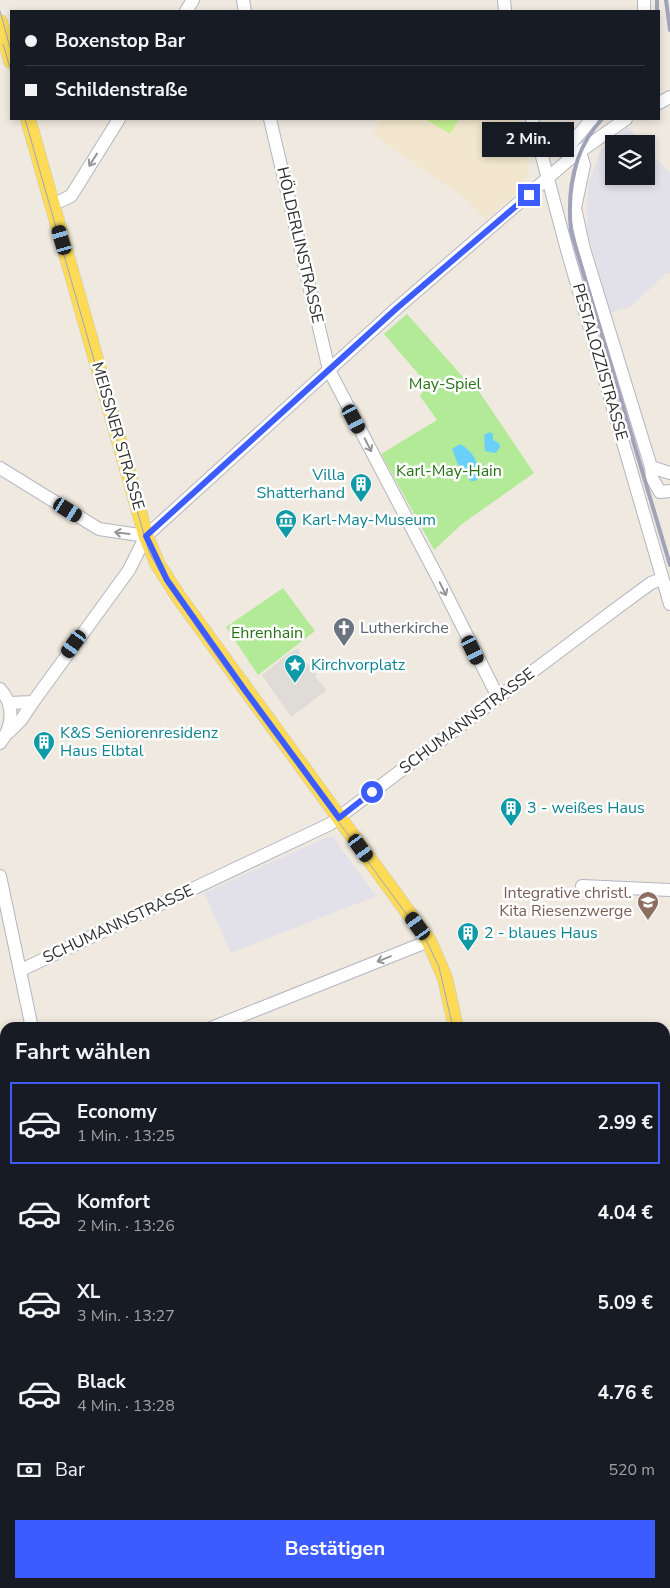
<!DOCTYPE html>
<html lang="de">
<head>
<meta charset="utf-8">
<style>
	body { margin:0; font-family:"Nunito Sans",sans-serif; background:#20242c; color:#f1f3f6; height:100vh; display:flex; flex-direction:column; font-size:19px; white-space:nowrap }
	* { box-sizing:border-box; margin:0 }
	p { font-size:16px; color:#9ea1a6 }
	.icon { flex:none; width:28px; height:28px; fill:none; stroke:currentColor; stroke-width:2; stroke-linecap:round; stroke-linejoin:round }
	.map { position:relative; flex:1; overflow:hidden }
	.drawer { position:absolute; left:0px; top:1022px; width:670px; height:566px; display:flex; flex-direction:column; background:#171b24; border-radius:15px 15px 0 0; box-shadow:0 2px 8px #0003 }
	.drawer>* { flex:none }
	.top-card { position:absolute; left:10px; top:10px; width:650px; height:110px; border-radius:0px; box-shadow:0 2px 8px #0003; display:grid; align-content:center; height:110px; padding:0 15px; background:#171b24 }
	.tools { position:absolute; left:605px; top:135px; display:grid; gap:10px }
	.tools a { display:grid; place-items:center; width:50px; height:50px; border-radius:0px; background:#171b24; box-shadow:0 2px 8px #0003; font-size:25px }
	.end { position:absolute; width:22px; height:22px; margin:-11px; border:6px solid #3d5cff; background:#fff; box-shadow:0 0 0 2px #fff }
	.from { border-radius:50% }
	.bubble { position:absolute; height:35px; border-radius:0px; background:#171b24; box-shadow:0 2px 8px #0003; font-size:16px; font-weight:700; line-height:35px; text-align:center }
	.car { position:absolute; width:15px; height:30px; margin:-15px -8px; border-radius:6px; box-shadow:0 0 4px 1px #0007; background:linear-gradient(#222 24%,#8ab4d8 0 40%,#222 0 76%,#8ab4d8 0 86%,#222 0) }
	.top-card b { display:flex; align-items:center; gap:18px; height:48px; font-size:19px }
	.top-card b+b { border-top:1px solid #363941 }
	.top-card i { width:12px; height:12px; background:#f1f3f6 }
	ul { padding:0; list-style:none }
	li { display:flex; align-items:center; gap:15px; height:82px; margin:0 10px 8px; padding:0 5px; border:2px solid transparent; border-radius:0px }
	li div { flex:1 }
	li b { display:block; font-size:19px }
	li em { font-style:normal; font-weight:700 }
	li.on { border-color:#3d5cff }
	li>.icon { width:45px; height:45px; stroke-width:1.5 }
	h2 { padding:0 15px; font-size:22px; line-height:60px }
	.pay { display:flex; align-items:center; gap:12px; height:55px; padding:0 15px; font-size:19px }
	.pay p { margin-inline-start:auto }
	.cta { display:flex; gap:10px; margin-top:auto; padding:10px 15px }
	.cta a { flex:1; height:58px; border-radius:0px; background:#3d5cff; color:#fff; font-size:20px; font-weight:700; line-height:58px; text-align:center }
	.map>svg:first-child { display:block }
	.industrial { fill:#e2e0e8 }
	.education { fill:#f2e7ce }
	.green { fill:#b2ea98 }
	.pitch { fill:#c7f293 }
	.plaza { fill:#dfdcd7 }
	.water { fill:#6bd0f9 }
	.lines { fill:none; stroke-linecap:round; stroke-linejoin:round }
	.minor-casing { stroke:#b3b5c2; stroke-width:14 }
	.major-casing { stroke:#c9c9c9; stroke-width:16 }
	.minor { stroke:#fff; stroke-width:12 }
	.major { stroke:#fddb57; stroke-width:15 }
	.tram { stroke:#a1a4b9; stroke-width:1 }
	.rail { stroke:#a1a4b9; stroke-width:4 }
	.oneway { stroke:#969696 }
	.route { stroke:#3d5cff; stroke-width:6 }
	.labels { text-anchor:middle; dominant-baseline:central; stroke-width:5; stroke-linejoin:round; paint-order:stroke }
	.street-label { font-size:16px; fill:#2e2e2e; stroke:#fff }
	.park-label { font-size:16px; fill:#267315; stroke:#fff }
	.culture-label { font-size:16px; fill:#0d838f; stroke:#fff; text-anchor:start }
	.worship-label { font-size:16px; fill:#5b616d; stroke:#fff; text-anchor:start }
	.education-label { font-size:16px; fill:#785e54; stroke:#fff; text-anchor:end }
</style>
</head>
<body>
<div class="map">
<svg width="670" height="1588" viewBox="0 0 670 1588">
	<rect width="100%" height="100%" fill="#f0e9df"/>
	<!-- industrial -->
	<g class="industrial">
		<polygon points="628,127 643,144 614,144 614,176 646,176 646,147 670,173 670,273 665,274 632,306 610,313 587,230 588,186 600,151"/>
		<polygon points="327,837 333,837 376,896 231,953 204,893"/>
	</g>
	<!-- education -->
	<polygon class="education" points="381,119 519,119 527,144 528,169 523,187 487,220 464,197 372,134"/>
	<!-- green -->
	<g class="green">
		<polygon points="407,314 471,386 474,384 534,473 462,524 434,550 381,454 437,420 420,396 427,384 384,334"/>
		<polygon points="283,588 315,631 258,675 226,627"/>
	</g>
	<!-- pitch -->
	<polygon class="pitch" points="425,119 459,119 450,134"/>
	<!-- plaza -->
	<polygon class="plaza" points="299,648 299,653 306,664 310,665 317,675 315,677 327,690 291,717 262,675 288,654"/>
	<!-- water -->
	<g class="water">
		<polygon points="490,432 493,434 493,440 499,443 500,447 496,453 485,451 484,435"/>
		<path d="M460,444c13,7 19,19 20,33l-5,4h-4l-12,-14 -7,-18z"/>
	</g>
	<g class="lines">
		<!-- minor casing -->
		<g class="minor-casing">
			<g id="minor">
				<polyline points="243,0 245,11"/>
				<polyline points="504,0 505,11"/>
				<polyline points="644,0 644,11"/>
				<polyline points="186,11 193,0"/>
				<polyline points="659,103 670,97"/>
				<polyline points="270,119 329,370 440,582 498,697"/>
				<polyline points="532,119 567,250 670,604"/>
				<polyline points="580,152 584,165 575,208 584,249 651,467 652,478 660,492 670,491"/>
				<polyline points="572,157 567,148 592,119"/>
				<polyline points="52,205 71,196 119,119"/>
				<polyline points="651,467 670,473"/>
				<polyline points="0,468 99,529 146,536"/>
				<path d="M0,689c15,16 13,38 0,54"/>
				<polyline points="9,703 33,702 129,570 146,536 397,308 572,157 626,119"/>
				<polyline points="9,732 21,720 33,702"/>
				<polyline points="0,876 32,1028"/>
				<polyline points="582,886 670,890"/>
				<polyline points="21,970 330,824 617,608 651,583 662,579"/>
				<polyline points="211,1028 429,941"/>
				<polyline points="665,1058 670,1057"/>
				<polyline points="0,1110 5,1107"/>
				<polyline points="665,1227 670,1226"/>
				<polyline points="0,1436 5,1434"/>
				<polyline points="665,1452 670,1451"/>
				<polyline points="99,1584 100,1588"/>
				<polyline points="361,1584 363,1588"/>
				<polyline points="39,1588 47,1584"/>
				<polyline points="515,1588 519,1584"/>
			</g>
		</g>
		<!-- major casing -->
		<g class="major-casing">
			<g id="major">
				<polyline points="0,22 11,61"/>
				<polyline points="28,119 146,536 157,563 178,596 429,941 445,978 456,1028"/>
				<polyline points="578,1584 579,1588"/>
			</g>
		</g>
		<!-- minor -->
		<use href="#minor" class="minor"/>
		<!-- major -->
		<use href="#major" class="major"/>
		<!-- tram -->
		<g class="tram">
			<polyline points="0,11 11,51"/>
			<polyline points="3,44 11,71"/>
			<polyline points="25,119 149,552 165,581 218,658 427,942 439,967 453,1028"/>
			<polyline points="575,1584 576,1588"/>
		</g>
		<!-- rail -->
		<g class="rail">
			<polyline points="657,0 657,11"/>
			<polyline points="666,0 670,30"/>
			<path d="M602,119c-29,31 -35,71 -31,112l99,334"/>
		</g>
	</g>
	<!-- one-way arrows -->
	<defs><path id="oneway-shaft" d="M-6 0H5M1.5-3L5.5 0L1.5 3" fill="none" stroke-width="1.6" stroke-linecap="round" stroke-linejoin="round" transform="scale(1.25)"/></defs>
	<g class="oneway">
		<use href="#oneway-shaft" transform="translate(93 160) rotate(122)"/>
		<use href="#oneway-shaft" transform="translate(368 445) rotate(63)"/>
		<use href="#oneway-shaft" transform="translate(122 533) rotate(-173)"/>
		<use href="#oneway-shaft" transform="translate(443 589) rotate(64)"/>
		<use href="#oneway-shaft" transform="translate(384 959) rotate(158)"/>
	</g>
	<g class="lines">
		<!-- route -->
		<polyline class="route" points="372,792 339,818 244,689 167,580 146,536 397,308 529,195"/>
	</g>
	<!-- icons -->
	<defs>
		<g id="building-pin" transform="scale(1.125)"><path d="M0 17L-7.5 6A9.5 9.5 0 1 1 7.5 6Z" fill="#0f9aa8" stroke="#fff"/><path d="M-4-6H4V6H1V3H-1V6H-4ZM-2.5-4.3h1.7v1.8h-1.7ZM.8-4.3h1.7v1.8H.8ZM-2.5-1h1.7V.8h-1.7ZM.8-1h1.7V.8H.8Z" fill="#fff"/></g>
		<g id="museum-pin" transform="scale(1.125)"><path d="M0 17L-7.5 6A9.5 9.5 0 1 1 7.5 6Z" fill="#0f9aa8" stroke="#fff"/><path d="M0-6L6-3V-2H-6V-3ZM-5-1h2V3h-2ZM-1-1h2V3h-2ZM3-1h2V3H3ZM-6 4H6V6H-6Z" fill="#fff"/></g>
		<g id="church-pin" transform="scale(1.125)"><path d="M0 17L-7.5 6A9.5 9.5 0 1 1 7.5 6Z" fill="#6b7280" stroke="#fff"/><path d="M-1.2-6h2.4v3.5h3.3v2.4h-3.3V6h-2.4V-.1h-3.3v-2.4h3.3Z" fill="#fff"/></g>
		<g id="sight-pin" transform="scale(1.125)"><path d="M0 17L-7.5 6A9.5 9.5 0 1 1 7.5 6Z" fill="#0f9aa8" stroke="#fff"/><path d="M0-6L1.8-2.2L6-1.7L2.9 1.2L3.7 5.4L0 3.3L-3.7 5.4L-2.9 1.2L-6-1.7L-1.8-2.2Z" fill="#fff"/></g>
		<g id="school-pin" transform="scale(1.125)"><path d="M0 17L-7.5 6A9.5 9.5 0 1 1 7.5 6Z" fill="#8d6e63" stroke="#fff"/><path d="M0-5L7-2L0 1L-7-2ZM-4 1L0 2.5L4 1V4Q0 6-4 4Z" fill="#fff"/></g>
	</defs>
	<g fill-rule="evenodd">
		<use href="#building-pin" x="361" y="484"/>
		<use href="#museum-pin" x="286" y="520"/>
		<use href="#church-pin" x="344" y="628"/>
		<use href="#sight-pin" x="295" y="665"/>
		<use href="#building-pin" x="44" y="742"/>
		<use href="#building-pin" x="511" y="808"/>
		<use href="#school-pin" x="648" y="902"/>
		<use href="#building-pin" x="468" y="933"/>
	</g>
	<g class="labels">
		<!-- street labels -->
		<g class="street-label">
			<text transform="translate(300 245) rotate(77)">HÖLDERLINSTRASSE</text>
			<text transform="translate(600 362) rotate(74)">PESTALOZZISTRASSE</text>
			<text transform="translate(118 436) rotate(74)">MEISSNER STRASSE</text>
			<text transform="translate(467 721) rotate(-37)">SCHUMANNSTRASSE</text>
			<text transform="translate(118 924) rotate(-25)">SCHUMANNSTRASSE</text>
		</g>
		<!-- park labels -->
		<g class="park-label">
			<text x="445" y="384">May-Spiel</text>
			<text x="449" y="471">Karl-May-Hain</text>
			<text x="267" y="633">Ehrenhain</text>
		</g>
		<!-- culture labels -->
		<g class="culture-label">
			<text x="345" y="475" text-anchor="end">Villa<tspan x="345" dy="18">Shatterhand</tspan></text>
			<text x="302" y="520">Karl-May-Museum</text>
			<text x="311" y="665">Kirchvorplatz</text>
			<text x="60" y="733">K&amp;S Seniorenresidenz<tspan x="60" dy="18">Haus Elbtal</tspan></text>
			<text x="527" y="808">3 - weißes Haus</text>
			<text x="484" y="933">2 - blaues Haus</text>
		</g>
		<!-- worship labels -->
		<g class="worship-label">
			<text x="360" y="628">Lutherkirche</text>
		</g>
		<!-- education labels -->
		<g class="education-label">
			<text x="632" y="893">Integrative christl.<tspan x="632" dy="18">Kita Riesenzwerge</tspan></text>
		</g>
	</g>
</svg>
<div class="tools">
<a><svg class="icon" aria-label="layers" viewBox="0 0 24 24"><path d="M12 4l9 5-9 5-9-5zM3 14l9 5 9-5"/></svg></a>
</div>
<i class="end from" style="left:372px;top:792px"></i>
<i class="end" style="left:529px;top:195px"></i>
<div class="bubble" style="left:482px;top:122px;width:92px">2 Min.</div>
<i class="car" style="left:62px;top:240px;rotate:344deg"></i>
<i class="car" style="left:354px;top:419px;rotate:152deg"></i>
<i class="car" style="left:68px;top:510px;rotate:122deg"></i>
<i class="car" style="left:74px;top:644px;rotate:216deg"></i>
<i class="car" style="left:473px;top:650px;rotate:154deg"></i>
<i class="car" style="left:361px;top:848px;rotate:144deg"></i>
<i class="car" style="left:418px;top:926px;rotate:324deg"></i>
<div class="top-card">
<b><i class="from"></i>Boxenstop Bar</b>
<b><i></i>Schildenstraße</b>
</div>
<section class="drawer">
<h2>Fahrt wählen</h2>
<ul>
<li class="on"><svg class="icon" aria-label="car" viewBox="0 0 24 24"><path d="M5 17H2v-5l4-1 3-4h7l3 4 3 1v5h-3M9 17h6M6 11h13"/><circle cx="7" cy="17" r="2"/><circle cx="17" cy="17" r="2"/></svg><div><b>Economy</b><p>1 Min. · 13:25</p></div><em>2.99 €</em></li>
<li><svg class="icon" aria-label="car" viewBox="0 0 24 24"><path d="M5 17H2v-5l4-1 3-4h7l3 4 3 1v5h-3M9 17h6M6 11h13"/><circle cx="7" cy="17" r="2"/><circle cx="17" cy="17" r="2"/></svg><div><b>Komfort</b><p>2 Min. · 13:26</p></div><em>4.04 €</em></li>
<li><svg class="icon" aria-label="car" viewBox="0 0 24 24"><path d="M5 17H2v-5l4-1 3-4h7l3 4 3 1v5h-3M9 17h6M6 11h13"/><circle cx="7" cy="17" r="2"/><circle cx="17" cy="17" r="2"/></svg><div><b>XL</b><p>3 Min. · 13:27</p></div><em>5.09 €</em></li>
<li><svg class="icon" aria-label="car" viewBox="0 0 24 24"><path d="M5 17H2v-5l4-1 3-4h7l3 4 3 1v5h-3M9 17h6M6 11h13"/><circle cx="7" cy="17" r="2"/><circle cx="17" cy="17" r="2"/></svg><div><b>Black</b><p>4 Min. · 13:28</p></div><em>4.76 €</em></li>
</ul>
<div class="pay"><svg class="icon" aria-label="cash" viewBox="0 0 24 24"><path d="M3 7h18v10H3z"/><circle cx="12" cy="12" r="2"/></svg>Bar<p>520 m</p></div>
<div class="cta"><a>Bestätigen</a></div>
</section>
</div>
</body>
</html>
